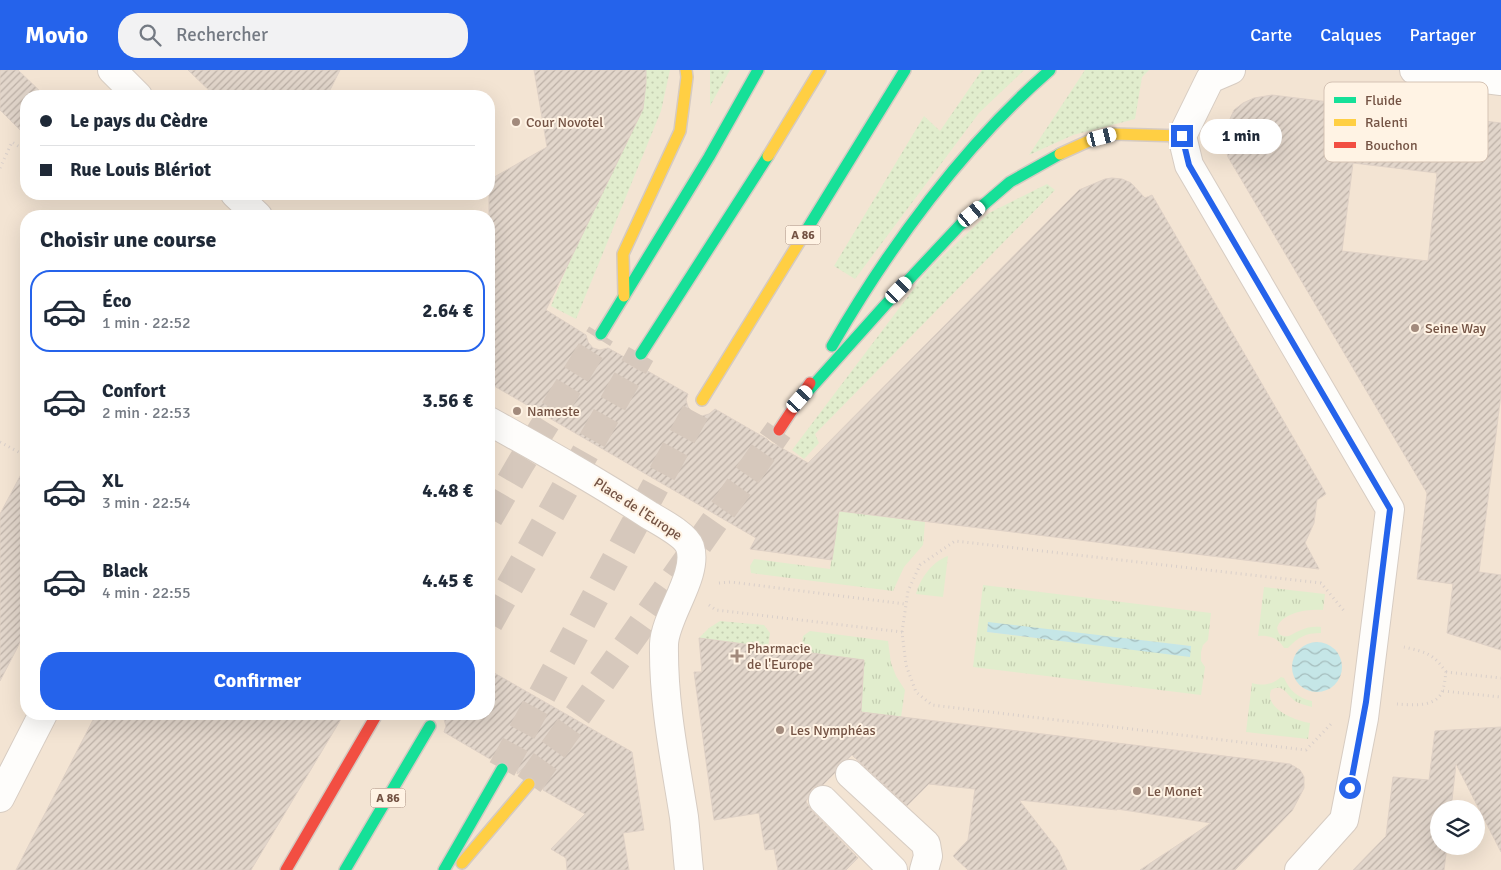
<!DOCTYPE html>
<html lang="fr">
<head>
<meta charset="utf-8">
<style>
	body { margin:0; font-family:Signika,sans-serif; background:#f2f2f3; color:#1f2937; height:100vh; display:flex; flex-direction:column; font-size:19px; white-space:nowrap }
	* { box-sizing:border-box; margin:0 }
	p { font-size:16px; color:#747a83 }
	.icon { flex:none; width:28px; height:28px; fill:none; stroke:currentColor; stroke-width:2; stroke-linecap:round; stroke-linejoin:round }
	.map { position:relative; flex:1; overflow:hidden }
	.drawer { position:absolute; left:20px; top:140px; width:475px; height:510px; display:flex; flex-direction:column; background:#fff; border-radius:20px; box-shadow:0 5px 20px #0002 }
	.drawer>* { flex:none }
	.hud { position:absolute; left:20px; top:20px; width:475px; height:110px; border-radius:20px; box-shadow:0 5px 20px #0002; display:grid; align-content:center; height:110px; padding:0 20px; background:#fff }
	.buttons { position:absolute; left:1430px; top:730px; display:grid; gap:10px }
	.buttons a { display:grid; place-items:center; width:55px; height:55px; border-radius:50%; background:#fff; box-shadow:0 5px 20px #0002; font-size:25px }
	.end { position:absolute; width:22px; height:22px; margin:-11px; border:6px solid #2563eb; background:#fff; box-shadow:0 0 0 2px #fff }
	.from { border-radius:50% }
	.bubble { position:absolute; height:35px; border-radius:18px; background:#fff; box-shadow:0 5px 20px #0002; font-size:16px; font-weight:700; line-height:35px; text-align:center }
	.car { position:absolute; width:15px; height:30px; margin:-15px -8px; border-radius:6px; box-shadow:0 0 4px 1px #0007; background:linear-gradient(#fff 24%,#345 0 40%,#fff 0 76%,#345 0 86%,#fff 0) }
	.hud b { display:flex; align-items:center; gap:18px; height:48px; font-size:19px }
	.hud b+b { border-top:1px solid #e0e1e3 }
	.hud i { width:12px; height:12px; background:#1f2937 }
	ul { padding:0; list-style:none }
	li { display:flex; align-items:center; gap:15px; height:82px; margin:0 10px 8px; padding:0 10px; border:2px solid transparent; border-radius:20px }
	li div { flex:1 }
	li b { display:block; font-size:19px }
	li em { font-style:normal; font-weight:700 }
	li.active { border-color:#2563eb }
	li>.icon { width:45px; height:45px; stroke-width:1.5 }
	h2 { padding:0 20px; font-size:22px; line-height:60px }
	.cta { display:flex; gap:10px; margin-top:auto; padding:10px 20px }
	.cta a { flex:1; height:58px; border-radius:20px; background:#2563eb; color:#fff; font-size:20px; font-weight:700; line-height:58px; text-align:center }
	header { display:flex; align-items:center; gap:30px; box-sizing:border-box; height:70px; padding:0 25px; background:#2563eb; color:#fff }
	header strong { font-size:24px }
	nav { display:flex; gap:28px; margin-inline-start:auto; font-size:18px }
	.search { width:350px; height:45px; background:#f2f2f3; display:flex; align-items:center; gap:12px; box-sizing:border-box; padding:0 18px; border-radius:20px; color:#747a83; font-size:19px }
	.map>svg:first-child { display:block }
	.residential { fill:#f3e4d3; fill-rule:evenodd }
	.grass { fill:url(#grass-dots) }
	.park { fill:url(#park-tufts); fill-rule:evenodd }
	.water { fill:url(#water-waves) }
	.building { fill:url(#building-hatch); stroke:#dfd1c6; fill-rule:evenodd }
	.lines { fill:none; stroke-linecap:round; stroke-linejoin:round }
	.highway-tunnel { stroke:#d6c8bc; stroke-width:28; stroke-dasharray:28 14; stroke-linecap:butt }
	.street-casing { stroke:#d7ccc2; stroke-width:30 }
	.fast-casing { stroke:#d5cac2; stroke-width:14 }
	.slow-casing { stroke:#d5cac2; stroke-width:14 }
	.jam-casing { stroke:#d5cac2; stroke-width:14 }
	.path { stroke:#d9cfca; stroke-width:3; stroke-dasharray:1 4; stroke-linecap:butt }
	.street { stroke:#fefdfb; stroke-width:28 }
	.fast { stroke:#16e098; stroke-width:11 }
	.slow { stroke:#ffcf43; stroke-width:11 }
	.jam { stroke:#f24e42; stroke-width:11 }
	.route { stroke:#2563eb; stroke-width:6 }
	.poi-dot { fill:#a28a7c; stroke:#fff3e4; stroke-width:2 }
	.labels { text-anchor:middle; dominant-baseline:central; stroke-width:4; stroke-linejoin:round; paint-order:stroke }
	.shield { fill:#fff3e4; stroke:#9e8374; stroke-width:1 }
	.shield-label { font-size:12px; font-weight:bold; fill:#745344 }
	.poi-label { font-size:14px; fill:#745344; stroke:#fff3e4; text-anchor:start }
	.street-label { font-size:14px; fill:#745344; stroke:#fff3e4 }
	.key { fill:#fff3e4; stroke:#d5c3b4; stroke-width:1 }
	.key-label { font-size:14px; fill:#745344 }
</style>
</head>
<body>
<header>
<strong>Movio</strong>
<div class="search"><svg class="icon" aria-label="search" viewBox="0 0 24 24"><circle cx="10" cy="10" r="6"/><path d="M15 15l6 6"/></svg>Rechercher</div>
<nav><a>Carte</a><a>Calques</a><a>Partager</a></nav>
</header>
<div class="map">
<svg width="1501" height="800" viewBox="0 0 1501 800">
	<defs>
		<pattern id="grass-dots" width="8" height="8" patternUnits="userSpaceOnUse" patternTransform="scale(1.25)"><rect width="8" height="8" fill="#e1edcd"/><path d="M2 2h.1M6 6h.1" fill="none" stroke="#c4cdb1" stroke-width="1.8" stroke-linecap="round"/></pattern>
		<pattern id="park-tufts" width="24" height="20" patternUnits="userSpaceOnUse" patternTransform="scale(1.25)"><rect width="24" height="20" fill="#e1edcd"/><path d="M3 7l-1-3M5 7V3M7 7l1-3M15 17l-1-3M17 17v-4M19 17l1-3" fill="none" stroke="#c4cdb1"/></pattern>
		<pattern id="water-waves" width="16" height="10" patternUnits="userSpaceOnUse" patternTransform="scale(1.25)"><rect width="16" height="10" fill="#c5e6e7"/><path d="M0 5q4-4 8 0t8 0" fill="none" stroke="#a5bdbd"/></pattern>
		<pattern id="building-hatch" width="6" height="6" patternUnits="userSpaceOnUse" patternTransform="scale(1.25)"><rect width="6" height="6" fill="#e2d6cb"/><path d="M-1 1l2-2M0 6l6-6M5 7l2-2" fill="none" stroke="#bcb0a6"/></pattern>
	</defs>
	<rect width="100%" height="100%" fill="#f6efe4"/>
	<!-- residential -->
	<path class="residential" d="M0,0h1501v800h-1501zM26,26h463v98h-463zM26,146h463v498h-463zM1439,739h37v37h-37z"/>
	<!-- grass -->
	<g class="grass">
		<polygon points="634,0 670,0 661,41 576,249 551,236 621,67"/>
		<polygon points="710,0 730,0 710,36"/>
		<polygon points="982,0 1024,0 979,43 855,209 834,196 924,46 940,61"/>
		<polygon points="1085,0 1149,0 1142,7 1135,49 1073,65 1029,85"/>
		<polygon points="1047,114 1055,120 815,364 819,373 804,389 792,380 928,200 989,143"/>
		<polygon points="720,551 764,555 770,563 768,578 699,568 709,558"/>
	</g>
	<!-- park -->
	<g class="park">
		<polygon points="839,441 925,452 923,475 904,497 893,521 751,503 750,496 754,489 830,499"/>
		<path d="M948,486l-5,41 -27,-3c4,-16 17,-33 32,-38z"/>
		<path d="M983,515l228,28 -3,27 -5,5 -2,7v9l4,6 -4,28 -228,-28zM988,553l202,23v10l-203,-24z"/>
		<path d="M1264,517l61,7 -2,16c-14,-1 -41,2 -46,18l2,6c9,6 13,-1 22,-4 6,-3 13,-4 20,-3v6c-15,0 -23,4 -33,15h-4c-6,-10 -15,-13 -26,-12z"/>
		<polygon points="810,561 888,571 891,593 896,606 905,620 901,647 861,642 864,590 801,582 803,566"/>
		<path d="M1281,607l3,1c6,13 14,20 28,23v6c-6,-2 -12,-3 -17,-6 -9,-7 -12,-18 -24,-11 -7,19 25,31 39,33l-2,16 -62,-7 6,-49c11,3 20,2 29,-6z"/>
	</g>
	<!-- water -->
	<g class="water">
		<polygon points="988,552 1191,576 1190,587 987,562"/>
		<circle cx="1317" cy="597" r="25"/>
	</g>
	<!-- building -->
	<g class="building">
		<polygon points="0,0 18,0 45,26 26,26 26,66 0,40"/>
		<polygon points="188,0 340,0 327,26 215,26"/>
		<polygon points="534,0 646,0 646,13 643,39 546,240 586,265 588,272 593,278 600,280 608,278 626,288 627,292 633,297 640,300 644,299 688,324 686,330 688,337 694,344 702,346 709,344 715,339 767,369 771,373 778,376 808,393 1079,120 1105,109 1112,108 1122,109 1131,113 1145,128 1152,125 1326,424 1317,430 1314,453 1305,473 1319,499 839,441 832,490 750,479 756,468 489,313 489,110 547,77"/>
		<path d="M1272,25l229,28v271l-22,178 22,3v75l-54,-17 6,-49 -36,-5 10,-86 -199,-336 -3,-12v-9l1,-8 8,-18 9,-7 11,-5zM1353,93l84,10 -9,88 -86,-10z"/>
		<polygon points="26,395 26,561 0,611 0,444"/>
		<polygon points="699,568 864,590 861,642 1290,694 1300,700 1304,707 1304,718 1292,741 1235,800 1140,800 1211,753 1117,739 1117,740 1019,730 1058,780 1067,800 968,800 953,786 968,770 975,719 929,714 907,736 852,685 848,689 839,693 835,703 823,715 818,715 812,719 806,732 812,741 858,788 846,800 778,800 774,779 765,780 759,743 714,750 694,602 702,602"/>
		<polygon points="489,600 632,682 644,760 623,763 629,800 567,800 566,788 551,779 585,744 543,720 544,716 544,709 539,702 531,699 524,699 517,704 518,698 516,692 510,686 501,683 495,685 490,689 444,662 446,656 444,649 439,644 489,644"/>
		<polygon points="96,644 344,644 251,800 16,800"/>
		<polygon points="1501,657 1501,782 1456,694 1451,739 1439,739 1439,776 1447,776 1444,800 1353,800 1386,766 1393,707 1429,710 1435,661"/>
	</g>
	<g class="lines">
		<!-- highway-tunnel -->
		<g class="highway-tunnel">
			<polyline points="489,448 521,393 601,264"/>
			<polyline points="489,553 641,284"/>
			<polyline points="502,699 702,330"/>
			<polyline points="529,714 779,360"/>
		</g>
		<!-- street casing -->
		<g class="street-casing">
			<g id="street">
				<polyline points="112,0 138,26"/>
				<polyline points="1231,0 1210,9 1182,66 1189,95 1390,439 1364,648 1344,750 1299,800"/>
				<polyline points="1414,0 1501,11"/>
				<polyline points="235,124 258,146"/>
				<path d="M489,351c54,30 108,60 160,94 10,6 37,20 41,32 9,28 -25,69 -26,97 -1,59 11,116 20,173 2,18 3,35 5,53"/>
				<polyline points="850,704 926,774 928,786 924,800"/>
				<polyline points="0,728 43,644"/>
				<polyline points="823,730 893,800"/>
			</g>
		</g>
		<!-- fast casing -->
		<g class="fast-casing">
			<g id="fast">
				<polyline points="806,161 905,0"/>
				<polyline points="601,264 709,87 758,0"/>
				<path d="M832,276c57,-99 132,-201 218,-276"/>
				<polyline points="641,284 768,86"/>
				<polyline points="801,329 887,233 960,155 1010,112 1060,84"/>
				<polyline points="345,800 430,656"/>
				<polyline points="444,800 502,699"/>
			</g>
		</g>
		<!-- slow casing -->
		<g class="slow-casing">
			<g id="slow">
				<polyline points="1060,84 1091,70 1113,64 1182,66"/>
				<polyline points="768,86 820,0"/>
				<polyline points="624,226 623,184 680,61 687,7 686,0"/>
				<polyline points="702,330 806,161"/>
				<polyline points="462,793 529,714"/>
			</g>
		</g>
		<!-- jam casing -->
		<g class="jam-casing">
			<g id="jam">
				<polyline points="779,360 810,313"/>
				<polyline points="286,800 377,644"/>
			</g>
		</g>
		<!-- path -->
		<g class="path">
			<polyline points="82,26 89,20"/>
			<polyline points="0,98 12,72 26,81"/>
			<polyline points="0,372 26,386"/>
			<polyline points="719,513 731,512 905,534"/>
			<polyline points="709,535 716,540 902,562 906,595 916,622 932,635 1306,680 1331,654"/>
			<polyline points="902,562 908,521 920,495 955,471 1321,513 1345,542"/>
			<polyline points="1446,602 1501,608"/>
			<polyline points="1443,621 1501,627"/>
			<path d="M1397,634c16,1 41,4 46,-15 2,-6 2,-11 3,-17 -13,-19 -21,-20 -42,-25"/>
		</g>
		<!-- street -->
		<use href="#street" class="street"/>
		<!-- fast -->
		<use href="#fast" class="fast"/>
		<!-- slow -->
		<use href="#slow" class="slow"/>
		<!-- jam -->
		<use href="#jam" class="jam"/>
	</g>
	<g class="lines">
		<!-- route -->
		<polyline class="route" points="1182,66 1189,95 1390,439 1366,632 1350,718"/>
	</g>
	<!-- markers -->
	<g class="poi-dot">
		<circle cx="516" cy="52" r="5"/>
		<circle cx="1415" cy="258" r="5"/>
		<circle cx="517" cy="341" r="5"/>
		<path d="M734.5 578.5h5v5h5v5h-5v5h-5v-5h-5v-5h5z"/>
		<circle cx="780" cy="660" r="5"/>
		<circle cx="1137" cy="721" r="5"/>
	</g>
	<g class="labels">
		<!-- shield labels -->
		<g class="shield">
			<rect x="785.5" y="155.5" width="35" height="19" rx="4"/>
			<rect x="370.5" y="718.5" width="35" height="19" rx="4"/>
		</g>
		<g class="shield-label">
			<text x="803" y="165">A 86</text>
			<text x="388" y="728">A 86</text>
		</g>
		<!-- poi labels -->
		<g class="poi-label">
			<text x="526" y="52">Cour Novotel</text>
			<text x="1425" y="258">Seine Way</text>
			<text x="527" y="341">Nameste</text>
			<text x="747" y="578">Pharmacie<tspan x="747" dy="16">de l'Europe</tspan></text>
			<text x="790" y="660">Les Nymphéas</text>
			<text x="1147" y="721">Le Monet</text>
		</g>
		<!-- street labels -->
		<g class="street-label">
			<text transform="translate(638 439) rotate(33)">Place de l'Europe</text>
		</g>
	</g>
	<!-- legend -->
	<rect x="1324" y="12" width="164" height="80" rx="8" class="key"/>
	<rect x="1334" y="27" width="22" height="6" fill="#16e098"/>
	<rect x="1334" y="49" width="22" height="7" fill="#ffcf43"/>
	<rect x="1334" y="72" width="22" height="6" fill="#f24e42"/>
	<g class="key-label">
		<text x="1365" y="35">Fluide</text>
		<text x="1365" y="57">Ralenti</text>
		<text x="1365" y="80">Bouchon</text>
	</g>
</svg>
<div class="buttons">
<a><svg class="icon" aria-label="layers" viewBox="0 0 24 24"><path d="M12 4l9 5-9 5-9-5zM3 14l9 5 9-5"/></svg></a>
</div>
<i class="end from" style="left:1350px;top:718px"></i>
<i class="end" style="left:1182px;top:66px"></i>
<div class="bubble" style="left:1200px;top:49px;width:82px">1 min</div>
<i class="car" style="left:1102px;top:67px;rotate:76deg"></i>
<i class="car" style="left:972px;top:144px;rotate:50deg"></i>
<i class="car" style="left:899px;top:220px;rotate:44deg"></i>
<i class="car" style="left:800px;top:329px;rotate:42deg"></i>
<div class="hud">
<b><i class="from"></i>Le pays du Cèdre</b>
<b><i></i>Rue Louis Blériot</b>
</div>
<section class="drawer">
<h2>Choisir une course</h2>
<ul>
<li class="active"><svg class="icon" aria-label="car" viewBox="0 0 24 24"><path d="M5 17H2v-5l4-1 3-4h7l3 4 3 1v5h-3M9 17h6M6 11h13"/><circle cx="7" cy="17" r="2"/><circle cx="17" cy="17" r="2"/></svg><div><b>Éco</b><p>1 min · 22:52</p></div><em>2.64 €</em></li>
<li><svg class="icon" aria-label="car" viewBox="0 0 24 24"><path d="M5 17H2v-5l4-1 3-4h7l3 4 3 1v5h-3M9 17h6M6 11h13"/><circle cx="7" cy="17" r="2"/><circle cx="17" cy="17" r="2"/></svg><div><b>Confort</b><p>2 min · 22:53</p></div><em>3.56 €</em></li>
<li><svg class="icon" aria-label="car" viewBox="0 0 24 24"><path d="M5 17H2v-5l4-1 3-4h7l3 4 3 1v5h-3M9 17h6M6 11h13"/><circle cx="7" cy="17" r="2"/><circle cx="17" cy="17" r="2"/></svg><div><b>XL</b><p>3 min · 22:54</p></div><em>4.48 €</em></li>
<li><svg class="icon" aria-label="car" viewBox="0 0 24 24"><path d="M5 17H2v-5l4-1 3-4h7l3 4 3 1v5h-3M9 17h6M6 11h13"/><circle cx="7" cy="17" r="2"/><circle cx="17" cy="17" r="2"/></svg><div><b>Black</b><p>4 min · 22:55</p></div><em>4.45 €</em></li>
</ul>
<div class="cta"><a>Confirmer</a></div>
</section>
</div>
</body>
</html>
